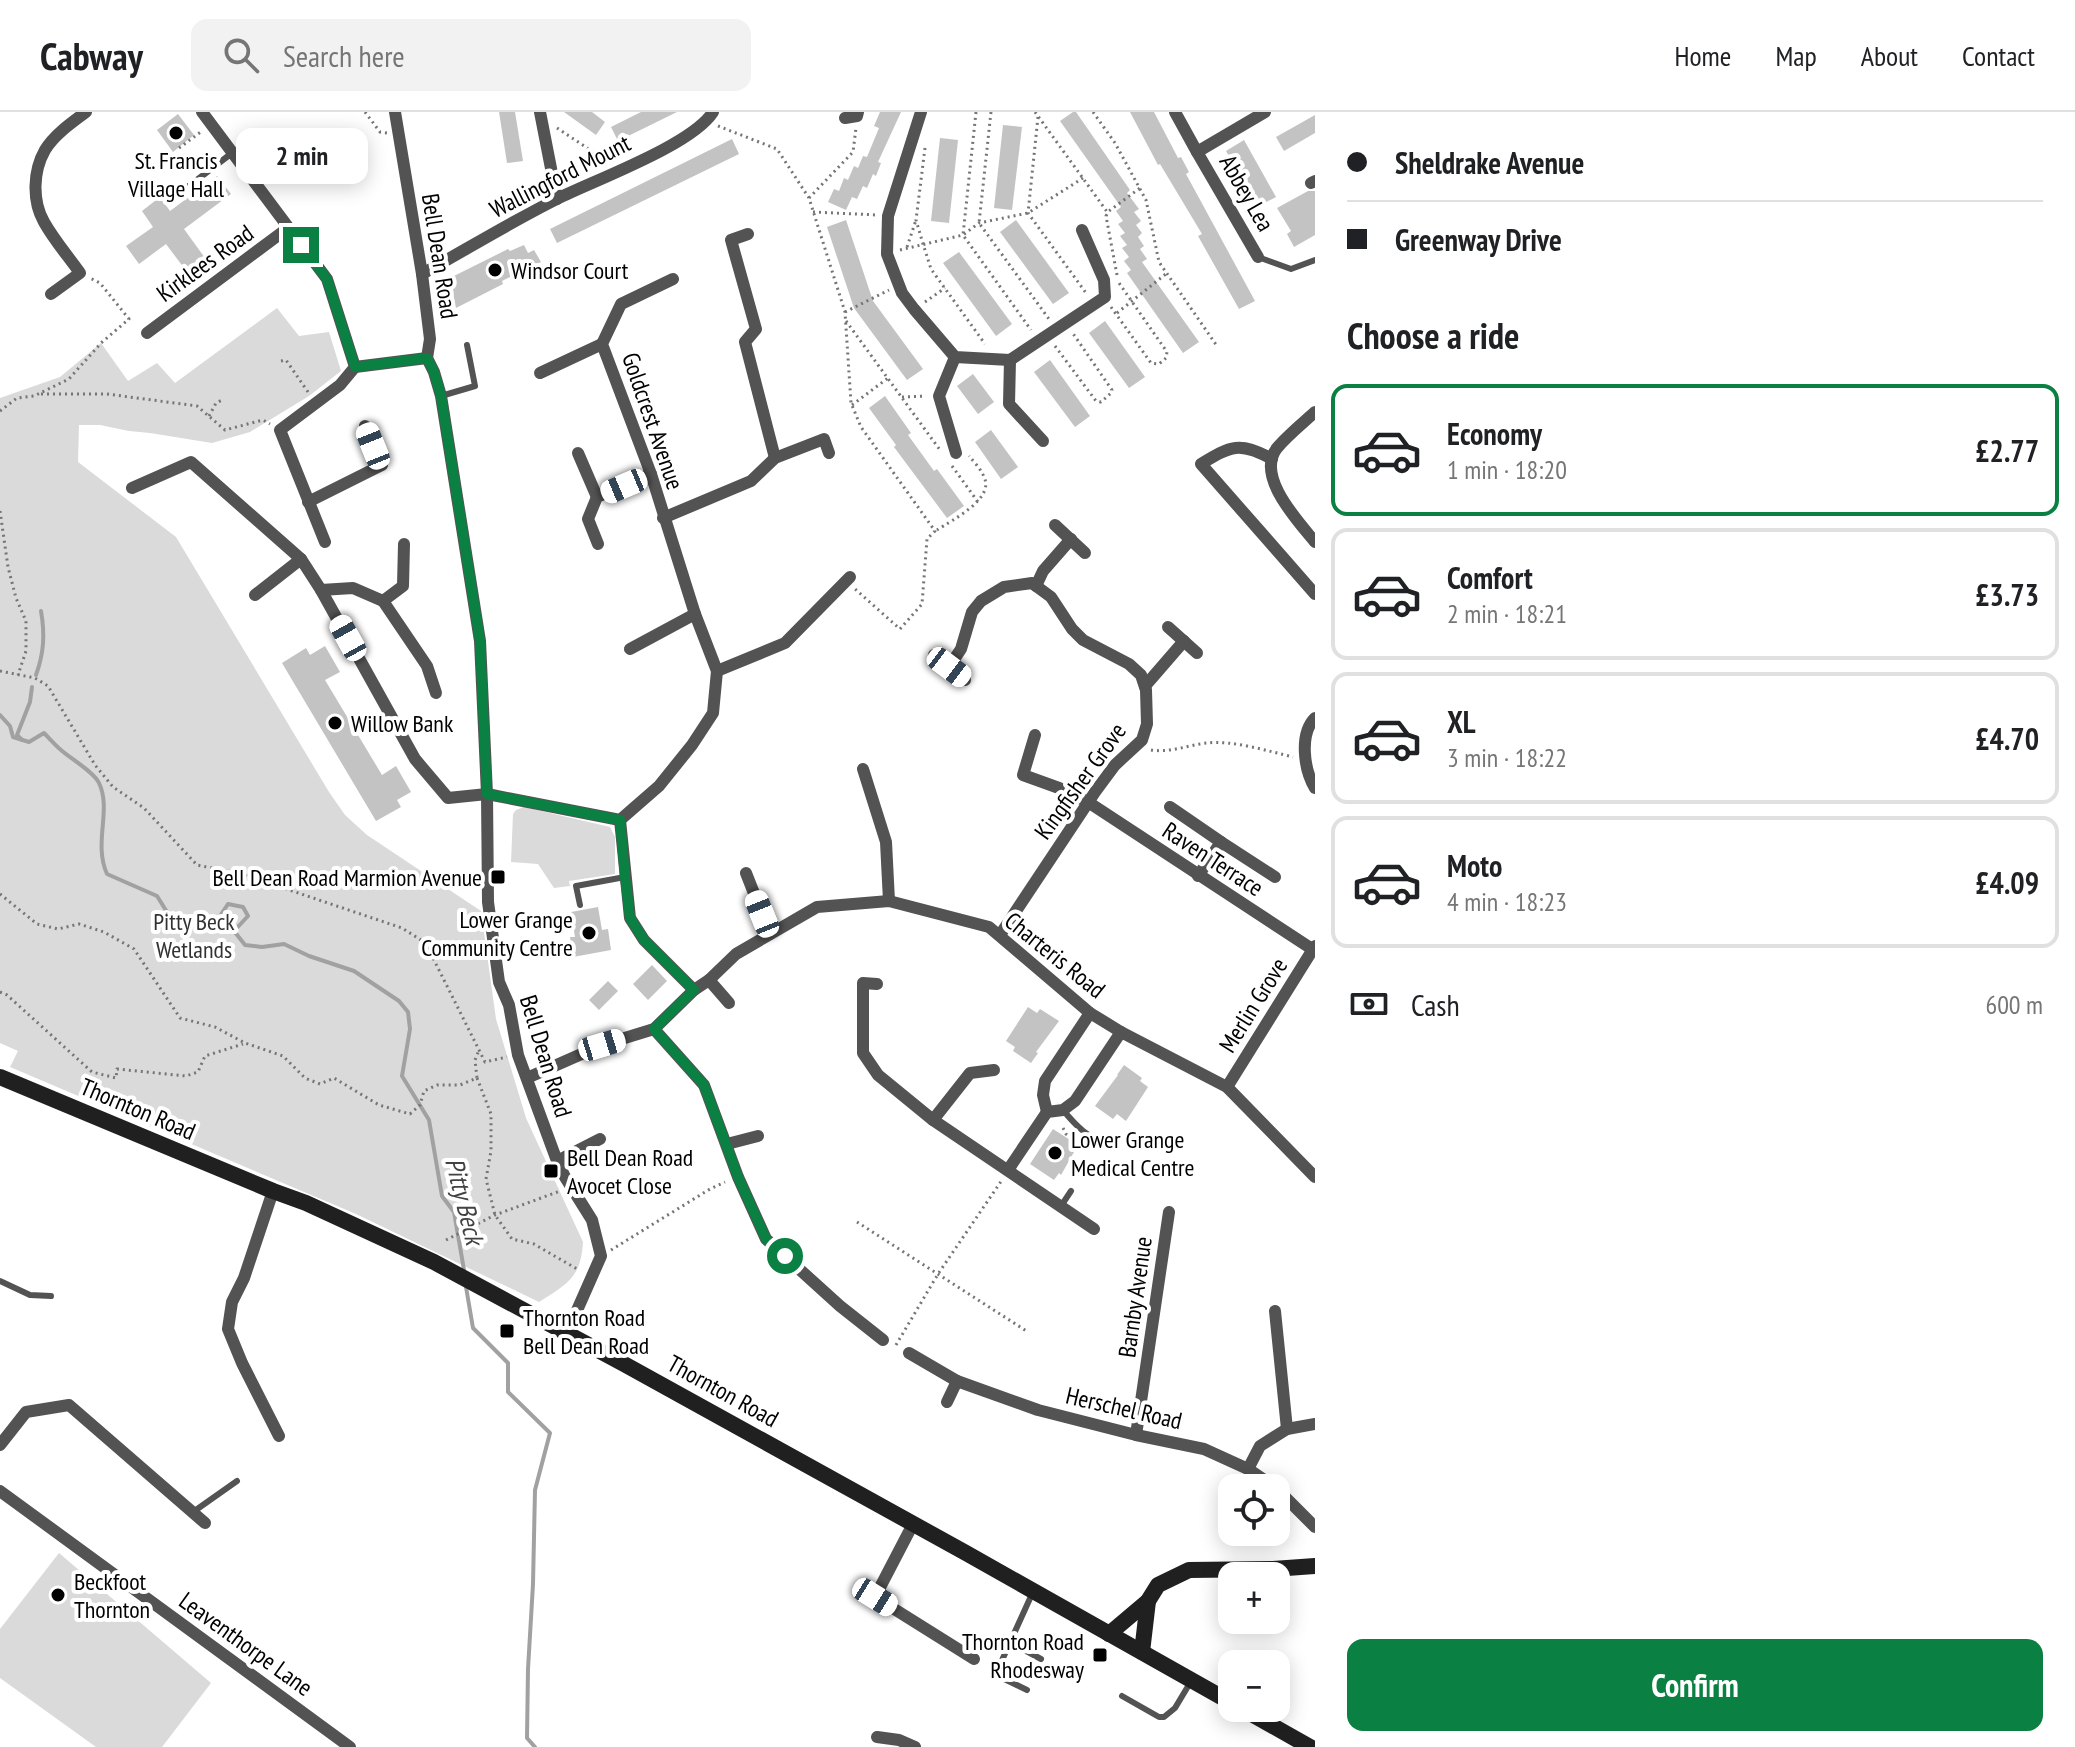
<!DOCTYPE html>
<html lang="en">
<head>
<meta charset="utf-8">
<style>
	body { margin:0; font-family:"PT Sans Narrow",sans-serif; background:#f2f2f2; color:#202124; height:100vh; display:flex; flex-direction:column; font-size:30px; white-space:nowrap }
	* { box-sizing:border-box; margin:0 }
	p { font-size:26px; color:#757577 }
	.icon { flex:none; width:44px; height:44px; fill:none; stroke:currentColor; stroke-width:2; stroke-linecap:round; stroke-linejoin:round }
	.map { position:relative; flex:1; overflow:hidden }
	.panel { display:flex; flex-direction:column; background:#fff; width:760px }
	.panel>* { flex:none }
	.hud { display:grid; align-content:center; height:176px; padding:0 32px; background:#fff }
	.tools { position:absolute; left:1218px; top:1362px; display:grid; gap:16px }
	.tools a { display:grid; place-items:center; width:72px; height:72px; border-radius:16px; background:#fff; box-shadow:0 4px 20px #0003; font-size:40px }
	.end { position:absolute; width:36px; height:36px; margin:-18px; border:10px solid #0b8043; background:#fff; box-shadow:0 0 0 4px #fff }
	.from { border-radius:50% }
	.bubble { position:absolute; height:56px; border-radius:16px; background:#fff; box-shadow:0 4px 20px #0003; font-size:26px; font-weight:700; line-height:56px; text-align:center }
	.car { position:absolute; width:24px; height:48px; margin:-24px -12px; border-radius:10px; box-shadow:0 0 6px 2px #0007; background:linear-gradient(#fff 24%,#345 0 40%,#fff 0 76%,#345 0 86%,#fff 0) }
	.hud b { display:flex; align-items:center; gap:28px; height:76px; font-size:30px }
	.hud b+b { border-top:2px solid #e0e0e0 }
	.hud i { width:20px; height:20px; background:#202124 }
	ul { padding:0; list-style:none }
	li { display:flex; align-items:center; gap:24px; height:132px; margin:0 16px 12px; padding:0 16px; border:4px solid #e0e0e0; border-radius:16px }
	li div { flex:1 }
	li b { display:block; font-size:30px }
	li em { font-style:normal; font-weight:700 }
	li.active { border-color:#0b8043 }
	li>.icon { width:72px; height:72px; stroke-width:1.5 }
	h2 { padding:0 32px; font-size:36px; line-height:96px }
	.pay { display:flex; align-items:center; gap:20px; height:88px; padding:0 32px; font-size:30px }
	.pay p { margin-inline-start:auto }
	.primary-button { display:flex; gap:16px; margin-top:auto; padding:16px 32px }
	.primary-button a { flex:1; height:92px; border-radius:16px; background:#0b8043; color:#fff; font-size:32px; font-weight:700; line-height:92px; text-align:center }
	header { display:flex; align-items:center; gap:48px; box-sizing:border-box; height:112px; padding:0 40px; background:#fff; border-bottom:2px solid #e0e0e0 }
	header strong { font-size:38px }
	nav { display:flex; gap:44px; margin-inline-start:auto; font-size:28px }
	.search { width:560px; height:72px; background:#f2f2f2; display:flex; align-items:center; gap:20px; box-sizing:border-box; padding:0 28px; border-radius:16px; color:#757577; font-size:30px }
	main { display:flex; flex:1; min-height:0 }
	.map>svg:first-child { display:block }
	.green { fill:#dadada }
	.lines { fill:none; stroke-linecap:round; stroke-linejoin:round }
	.stream { stroke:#a1a1a1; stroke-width:4 }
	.building { fill:#c3c3c3 }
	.path { stroke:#757575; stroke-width:3; stroke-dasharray:2 4; stroke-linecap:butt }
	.lane { stroke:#535353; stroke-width:6 }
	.street { stroke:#535353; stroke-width:12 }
	.secondary { stroke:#202020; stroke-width:16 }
	.route { stroke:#0b8043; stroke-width:10 }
	.poi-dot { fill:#000; stroke:#fff; stroke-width:3 }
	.labels { text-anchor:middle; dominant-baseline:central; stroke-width:8; stroke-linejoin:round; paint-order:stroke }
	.poi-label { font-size:24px; fill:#000; stroke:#fff; text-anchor:start }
	.street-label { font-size:24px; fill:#000; stroke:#fff }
	.park-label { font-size:24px; fill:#313131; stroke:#fff }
	.water-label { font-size:26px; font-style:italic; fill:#424242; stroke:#fff }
</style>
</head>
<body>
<header>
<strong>Cabway</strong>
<div class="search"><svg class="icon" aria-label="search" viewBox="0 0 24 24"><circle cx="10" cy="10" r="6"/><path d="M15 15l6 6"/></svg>Search here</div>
<nav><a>Home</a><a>Map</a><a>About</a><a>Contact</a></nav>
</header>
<main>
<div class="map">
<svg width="1315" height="1635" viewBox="0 0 1315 1635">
	<rect width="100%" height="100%" fill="#fff"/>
	<!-- green -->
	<g class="green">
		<path d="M277,196l22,28 30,-4 12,39 -32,25 -59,36 -38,11 -62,-10 -21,-2 -29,-6h-21l-1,37 98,75 153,255 16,23 22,20 114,76 15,108 30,99 57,124c-2,36 -16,42 -44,60l-183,-88 -346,-147 8,-16 -18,-8v-645l60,-21 41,-34 27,38 29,-18 18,20z"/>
		<polygon points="524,695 610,715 615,725 615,762 569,769 570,774 554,776 538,752 511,750 513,702 516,698"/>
		<polygon points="59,1441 211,1571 162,1635 96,1635 0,1566 0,1517"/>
	</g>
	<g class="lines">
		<!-- stream -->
		<g class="stream">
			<path d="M36,563c8,-22 9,-41 5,-64"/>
			<path d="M0,603l10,11 3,11 16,5 15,-9c6,6 11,12 17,17 10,9 33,22 38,33 13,27 -6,60 8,91l50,22 10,16 19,10 32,-3 10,-15 15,3 5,9 -14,15 11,14 17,2 22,-3 25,12 45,15 45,30 9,11 2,17 -8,47 27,44 13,76 12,16 10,58"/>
			<polyline points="22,628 17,623 30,590 32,575"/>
			<polyline points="466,1175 473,1216 508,1251 508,1280 550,1321 535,1378 533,1472 528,1557 527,1626 535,1635"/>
		</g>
	</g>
	<!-- building -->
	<g class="building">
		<polygon points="499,0 515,0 523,49 507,51"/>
		<polygon points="564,0 592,0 605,10 596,23"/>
		<polygon points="641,0 677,0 618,29 611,15"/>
		<polygon points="880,0 901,0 878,50 881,51 876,64 873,62 867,76 863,74 857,87 852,85 846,98 828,90 834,77 839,79 844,66 848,68 854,54 858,56 863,44 867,45 879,16 874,14"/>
		<polygon points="1073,0 1076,0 1130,78 1127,81 1139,97 1134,100 1141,109 1136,113 1142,121 1138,125 1144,134 1140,137 1147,147 1142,150 1199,230 1183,241 1127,161 1131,158 1124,149 1129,145 1122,136 1127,133 1120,124 1125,121 1118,112 1123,109 1116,99 1121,95 1060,9"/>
		<polygon points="1130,0 1154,0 1178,46 1181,45 1189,60 1186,62 1255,189 1239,197 1198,124 1202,122 1160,52 1158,53"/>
		<polygon points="178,2 194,23 173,40 157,18"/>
		<polygon points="1315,3 1315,21 1284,39 1276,25"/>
		<polygon points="1003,13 1022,15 1012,98 994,96"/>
		<polygon points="940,26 958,28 949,111 931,109"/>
		<polygon points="732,27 739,42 557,131 550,117"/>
		<polygon points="1244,28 1276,85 1257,95 1226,39"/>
		<polygon points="217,64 231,82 184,117 205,146 187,160 166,132 139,152 126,134 153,115 142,99 160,85 170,99"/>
		<polygon points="1308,79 1315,79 1315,123 1294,135 1287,122 1291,119 1277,96"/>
		<polygon points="846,108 873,189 923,257 907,268 854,196 827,115"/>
		<polygon points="1016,108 1069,181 1053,192 1000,120"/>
		<polygon points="524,133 528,141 534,138 541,150 502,169 503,172 456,196 450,166 508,137 510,139"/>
		<polygon points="959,140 1012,212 996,224 943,151"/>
		<polygon points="1105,209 1145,265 1129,276 1089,221"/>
		<polygon points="1050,248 1090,304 1075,315 1034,260"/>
		<polygon points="973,262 994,290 978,302 957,274"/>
		<polygon points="885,284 911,321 908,323 934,359 937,357 964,394 947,406 894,335 896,333 869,296"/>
		<polygon points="991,318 1018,355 1001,367 975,330"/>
		<polygon points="325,534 340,560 325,568 382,663 396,654 411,680 397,688 401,695 376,709 282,551 306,536 310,543"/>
		<polygon points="598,795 602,818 608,817 611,838 573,845 570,825 575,825 571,800"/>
		<polygon points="652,853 667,869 648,888 633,872"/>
		<polygon points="608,869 618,879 599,898 589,888"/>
		<polygon points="1028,895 1037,901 1040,897 1059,909 1036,940 1038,941 1031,951 1013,939 1015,935 1006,929"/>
		<polygon points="1124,953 1142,966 1140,969 1148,975 1126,1009 1117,1002 1113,1007 1095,994 1118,963 1117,963"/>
		<polygon points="1053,1017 1078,1033 1061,1063 1059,1061 1054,1068 1030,1052"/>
	</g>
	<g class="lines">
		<!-- path -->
		<g class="path">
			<polyline points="365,0 380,20 387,21"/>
			<polyline points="976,0 963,123 1031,218"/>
			<polyline points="991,0 979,111 1049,207"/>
			<polyline points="1035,0 1108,101"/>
			<polyline points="1093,0 1115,31 1146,88 1159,150 1217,234"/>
			<polyline points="1038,5 1028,101 1086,181"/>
			<polyline points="718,14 777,37 809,86 845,200 851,291 861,315 935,419 927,427 922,492 900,517 855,477"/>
			<polyline points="557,16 607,49"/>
			<polyline points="179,36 202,19"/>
			<polyline points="925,36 916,108 923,132 931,157 985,232"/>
			<polyline points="809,86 853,40 856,16"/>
			<polyline points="813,100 877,103"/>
			<polyline points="907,135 916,108"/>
			<polyline points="900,138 963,123 979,111 1028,101 1083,66"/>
			<polyline points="1117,163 1106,104 1109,99 1140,76"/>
			<polyline points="925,190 945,176"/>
			<polyline points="1111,195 1151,251 1159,252 1166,246 1167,240 1119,171"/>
			<polyline points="845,200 889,178"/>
			<polyline points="1117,201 1167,161"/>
			<polyline points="846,209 940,338"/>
			<polyline points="1055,234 1096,289 1101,290 1111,281 1112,278 1072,220"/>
			<polyline points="281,249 286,248 308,280"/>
			<polyline points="41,282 107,282 197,294 225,318 263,308 270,312"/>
			<polyline points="902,285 926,284"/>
			<polyline points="852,293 888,266"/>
			<polyline points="0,299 17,286 34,284 69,267 101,231 129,207 100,171 90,166"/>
			<polyline points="209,304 216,291 224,287"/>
			<polyline points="952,354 978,390"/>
			<polyline points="0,399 8,455 16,486 26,509 26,539 18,563"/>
			<path d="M937,418c15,-10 58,-31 47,-53 -3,-8 -10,-15 -15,-21"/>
			<polyline points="0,559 35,566 48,574 95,653 113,675 144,696 197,753 242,762 402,816 421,828 431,842 485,950 507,945"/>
			<path d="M1151,638c19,3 37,-5 56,-7 25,-3 61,8 86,14"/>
			<polyline points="0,782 37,812 58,817 79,812 104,820 134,837 180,906 215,915 245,931 283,944 305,966 320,972 334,966 379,993 410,1002 420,993 424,979 437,973 460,973 477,966 475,948 479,938"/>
			<polyline points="0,880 7,883 92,960 116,966 117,957 186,964 198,960 205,944 243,932"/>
			<polyline points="477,966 491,1002 491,1039 486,1067 495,1103 512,1127 534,1132 577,1157"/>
			<polyline points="1063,1016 1066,1022 1080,1032 1079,1036"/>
			<polyline points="857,1110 1028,1220"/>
			<polyline points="446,1128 495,1103 560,1079"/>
			<polyline points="611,1138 710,1077 725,1070"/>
			<polyline points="896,1233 938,1162 1002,1068"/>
		</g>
		<!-- lane -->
		<g class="lane">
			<polyline points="172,87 232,41"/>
			<polyline points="1258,145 1291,157 1315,148"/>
			<polyline points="441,284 475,274 467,233"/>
			<polyline points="580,793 576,774 625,765"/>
			<path d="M1063,998c13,16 25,28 45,34"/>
			<polyline points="1061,1094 1071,1079"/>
			<polyline points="0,1169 30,1183 51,1184"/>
			<polyline points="193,1400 237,1369"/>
			<polyline points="1009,1530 1041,1547"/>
			<polyline points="1027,1578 1000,1565 998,1557 1032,1482"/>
			<polyline points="1122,1584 1159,1605 1164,1605 1175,1596 1190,1571"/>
		</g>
		<!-- street -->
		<g class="street">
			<polyline points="202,0 327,167 355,255"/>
			<polyline points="395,0 422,162 430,227 427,246 434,260 441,284 480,529 487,682 488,790 499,870 509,893 518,943 557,1049 565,1065 592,1108 601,1144 567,1221"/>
			<polyline points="540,0 557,87"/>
			<polyline points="921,0 888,104 887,142 902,181 914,197 955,245 1010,248 1105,185 1104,168 1082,118"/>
			<polyline points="1175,0 1197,40"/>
			<polyline points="845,6 857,4 858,0"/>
			<polyline points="1311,71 1315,69"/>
			<polyline points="748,122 731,128 756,217 745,230 775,346"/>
			<polyline points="1258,145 1197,40 1265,0"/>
			<path d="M422,162c45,-25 89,-52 135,-75 38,-19 135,-54 156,-87"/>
			<path d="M51,182l29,-21c-12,-17 -26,-33 -36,-51 -12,-21 -11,-51 1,-72 9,-15 26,-27 41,-38"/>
			<polyline points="147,221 288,116"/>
			<polyline points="955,245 939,284 956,341"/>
			<polyline points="1010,248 1009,292 1043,329"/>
			<polyline points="355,255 427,246"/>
			<polyline points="540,261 602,232"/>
			<path d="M1315,300c-12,11 -27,23 -38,36 -22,28 21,73 38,94"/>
			<polyline points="578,341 597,385"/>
			<path d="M1272,347c-33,-18 -41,-13 -71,5l114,130"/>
			<polyline points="132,376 191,350 301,447 321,478 415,647 448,686 487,682 620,708 659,674 692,633 713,601 717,559 695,502 651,362 602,232 621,192 673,167"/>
			<polyline points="308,390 382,353 365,314"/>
			<polyline points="663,406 751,369 775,346 824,327 829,341"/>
			<polyline points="1055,413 1085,441"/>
			<polyline points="325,430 280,318 340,273 355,255"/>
			<polyline points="598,432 588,407 597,385 651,362"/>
			<polyline points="1036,474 1043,459 1071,427"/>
			<polyline points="321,478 353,476 383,489 403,474 404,432"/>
			<polyline points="255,483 301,447"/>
			<polyline points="383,489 427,554 436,581"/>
			<polyline points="1168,515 1197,541"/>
			<polyline points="630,537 695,502"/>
			<polyline points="934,543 965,568"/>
			<polyline points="949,555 961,537 972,500 981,489 1004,475 1032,471 1051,485 1072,517 1083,528 1129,552 1141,563 1146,578 1147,612 1142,628 1115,653 1095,680 1000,823"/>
			<polyline points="717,559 785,531 850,465"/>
			<polyline points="1145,574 1184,529"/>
			<path d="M1315,606c-16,16 -11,52 0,70"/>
			<polyline points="1035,623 1023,663 1059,676 1088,690 1315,839"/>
			<polyline points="863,657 886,730 889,789"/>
			<polyline points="1170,695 1221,730"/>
			<polyline points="620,708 630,806 644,828 694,878"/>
			<polyline points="746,761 770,822"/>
			<polyline points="1198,764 1221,730 1275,765"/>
			<polyline points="709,868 729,891"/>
			<polyline points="877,872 863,871 863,941 878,963 933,1008 1094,1117"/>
			<polyline points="654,917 704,973 738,1065 766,1127 840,1194 883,1228"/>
			<polyline points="527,966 602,933 654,917 694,878 709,868 736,842 817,795 889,789 989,815 1090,901 1121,920 1227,975 1315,1065"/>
			<polyline points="1227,975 1315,834"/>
			<polyline points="1047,1000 1043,983 1045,969 1090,901"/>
			<polyline points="933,1008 970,961 994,958"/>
			<polyline points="727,1032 758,1024"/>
			<polyline points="557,1049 600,1027"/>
			<polyline points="1008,1058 1047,1000 1063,998 1075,989 1121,920"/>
			<polyline points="273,1079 244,1166 232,1190 228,1217 242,1251 279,1324"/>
			<polyline points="1275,1199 1287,1317"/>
			<polyline points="909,1241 957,1269 1038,1298 1136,1323 1204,1337 1248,1357 1276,1376"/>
			<polyline points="947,1290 957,1269"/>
			<polyline points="1136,1323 1169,1100"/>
			<polyline points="0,1333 26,1300 69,1293 205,1411"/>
			<polyline points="1248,1357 1260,1334 1287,1317 1315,1312"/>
			<polyline points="1276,1376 1315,1415"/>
			<polyline points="0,1379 350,1635"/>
			<polyline points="913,1412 875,1485 974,1547"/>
			<polyline points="877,1625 899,1628 915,1635"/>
		</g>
		<!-- secondary -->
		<g class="secondary">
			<polyline points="0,965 273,1079 306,1091 434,1150 624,1252 966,1441 1232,1591"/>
			<polyline points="1109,1522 1148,1489 1158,1473 1189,1458 1273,1457 1315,1454"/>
			<polyline points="1142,1540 1148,1489"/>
			<polyline points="1241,1596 1310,1635"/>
		</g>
	</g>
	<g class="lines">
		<!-- route -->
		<polyline class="route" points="301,133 327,167 355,255 427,246 434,260 441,284 480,529 487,682 620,708 625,765 630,806 644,828 694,878 654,917 704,973 738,1065 766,1127 785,1144"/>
	</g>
	<!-- markers -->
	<g class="poi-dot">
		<circle cx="176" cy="21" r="8"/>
		<circle cx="495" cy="158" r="8"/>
		<circle cx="335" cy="611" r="8"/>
		<rect x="490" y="757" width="16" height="16" rx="4"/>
		<circle cx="589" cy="821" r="8"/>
		<circle cx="1055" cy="1041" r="8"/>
		<rect x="543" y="1051" width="16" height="16" rx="4"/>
		<rect x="499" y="1211" width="16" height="16" rx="4"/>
		<circle cx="58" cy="1483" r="8"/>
		<rect x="1092" y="1535" width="16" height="16" rx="4"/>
	</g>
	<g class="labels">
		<!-- poi labels -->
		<g class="poi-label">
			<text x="176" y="48" text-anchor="middle">St. Francis<tspan x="176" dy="28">Village Hall</tspan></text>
			<text x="511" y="158">Windsor Court</text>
			<text x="351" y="611">Willow Bank</text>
			<text x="482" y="765" text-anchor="end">Bell Dean Road Marmion Avenue</text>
			<text x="573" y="807" text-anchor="end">Lower Grange<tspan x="573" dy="28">Community Centre</tspan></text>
			<text x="1071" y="1027">Lower Grange<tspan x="1071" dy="28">Medical Centre</tspan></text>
			<text x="567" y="1045">Bell Dean Road<tspan x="567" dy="28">Avocet Close</tspan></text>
			<text x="523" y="1205">Thornton Road<tspan x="523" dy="28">Bell Dean Road</tspan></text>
			<text x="74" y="1469">Beckfoot<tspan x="74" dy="28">Thornton</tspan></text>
			<text x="1084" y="1529" text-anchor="end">Thornton Road<tspan x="1084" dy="28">Rhodesway</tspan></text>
		</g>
		<!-- street labels -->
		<g class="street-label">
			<text transform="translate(560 64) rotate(-27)">Wallingford Mount</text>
			<text transform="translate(1247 81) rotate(60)">Abbey Lea</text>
			<text transform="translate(440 144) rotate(81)">Bell Dean Road</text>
			<text transform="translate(205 151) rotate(-36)">Kirklees Road</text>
			<text transform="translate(653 309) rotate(71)">Goldcrest Avenue</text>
			<text transform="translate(1080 669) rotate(-54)">Kingfisher Grove</text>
			<text transform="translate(1213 747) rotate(33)">Raven Terrace</text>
			<text transform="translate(1055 843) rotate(39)">Charteris Road</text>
			<text transform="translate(1253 893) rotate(-58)">Merlin Grove</text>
			<text transform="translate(546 944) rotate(73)">Bell Dean Road</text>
			<text transform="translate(138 997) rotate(23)">Thornton Road</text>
			<text transform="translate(1135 1185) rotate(-82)">Barnby Avenue</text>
			<text transform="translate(723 1279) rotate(29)">Thornton Road</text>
			<text transform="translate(1124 1296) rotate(13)">Herschel Road</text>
			<text transform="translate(246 1532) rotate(36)">Leaventhorpe Lane</text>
		</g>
		<!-- park labels -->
		<g class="park-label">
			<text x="194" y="809">Pitty Beck<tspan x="194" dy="28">Wetlands</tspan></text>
		</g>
		<!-- water labels -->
		<g class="water-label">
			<text transform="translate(465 1089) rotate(76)">Pitty Beck</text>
		</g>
	</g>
</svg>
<div class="tools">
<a><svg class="icon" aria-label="locate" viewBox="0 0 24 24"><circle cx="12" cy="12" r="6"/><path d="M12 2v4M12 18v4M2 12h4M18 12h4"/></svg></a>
<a>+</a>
<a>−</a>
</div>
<i class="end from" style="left:785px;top:1144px"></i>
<i class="end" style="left:301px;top:133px"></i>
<div class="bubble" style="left:236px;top:16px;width:132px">2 min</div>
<i class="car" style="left:373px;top:334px;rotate:338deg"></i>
<i class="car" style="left:624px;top:374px;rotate:247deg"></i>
<i class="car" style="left:348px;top:526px;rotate:331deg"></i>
<i class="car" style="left:949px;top:555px;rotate:127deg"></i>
<i class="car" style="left:762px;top:802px;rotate:338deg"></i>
<i class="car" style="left:602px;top:933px;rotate:73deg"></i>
<i class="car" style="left:875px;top:1485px;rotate:122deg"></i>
</div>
<section class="panel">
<div class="hud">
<b><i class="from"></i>Sheldrake Avenue</b>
<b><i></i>Greenway Drive</b>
</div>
<h2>Choose a ride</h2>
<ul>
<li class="active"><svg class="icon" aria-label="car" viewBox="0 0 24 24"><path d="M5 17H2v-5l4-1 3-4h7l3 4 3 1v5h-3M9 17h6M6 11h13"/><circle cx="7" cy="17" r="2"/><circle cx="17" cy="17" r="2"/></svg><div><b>Economy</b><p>1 min · 18:20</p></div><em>£2.77</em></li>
<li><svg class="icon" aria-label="car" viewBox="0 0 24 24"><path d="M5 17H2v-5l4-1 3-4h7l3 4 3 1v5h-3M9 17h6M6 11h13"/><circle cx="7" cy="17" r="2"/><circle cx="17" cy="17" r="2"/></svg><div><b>Comfort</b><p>2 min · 18:21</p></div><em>£3.73</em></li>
<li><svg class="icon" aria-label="car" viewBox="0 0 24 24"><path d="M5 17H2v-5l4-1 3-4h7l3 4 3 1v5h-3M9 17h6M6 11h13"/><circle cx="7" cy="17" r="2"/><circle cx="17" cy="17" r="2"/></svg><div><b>XL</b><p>3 min · 18:22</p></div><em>£4.70</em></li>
<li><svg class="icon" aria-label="car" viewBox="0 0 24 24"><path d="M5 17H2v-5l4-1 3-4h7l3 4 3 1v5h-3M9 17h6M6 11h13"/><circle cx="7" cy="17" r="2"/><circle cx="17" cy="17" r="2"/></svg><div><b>Moto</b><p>4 min · 18:23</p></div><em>£4.09</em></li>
</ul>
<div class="pay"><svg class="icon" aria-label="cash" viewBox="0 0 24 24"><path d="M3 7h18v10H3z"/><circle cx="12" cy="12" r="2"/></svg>Cash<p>600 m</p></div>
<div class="primary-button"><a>Confirm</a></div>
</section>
</main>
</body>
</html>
